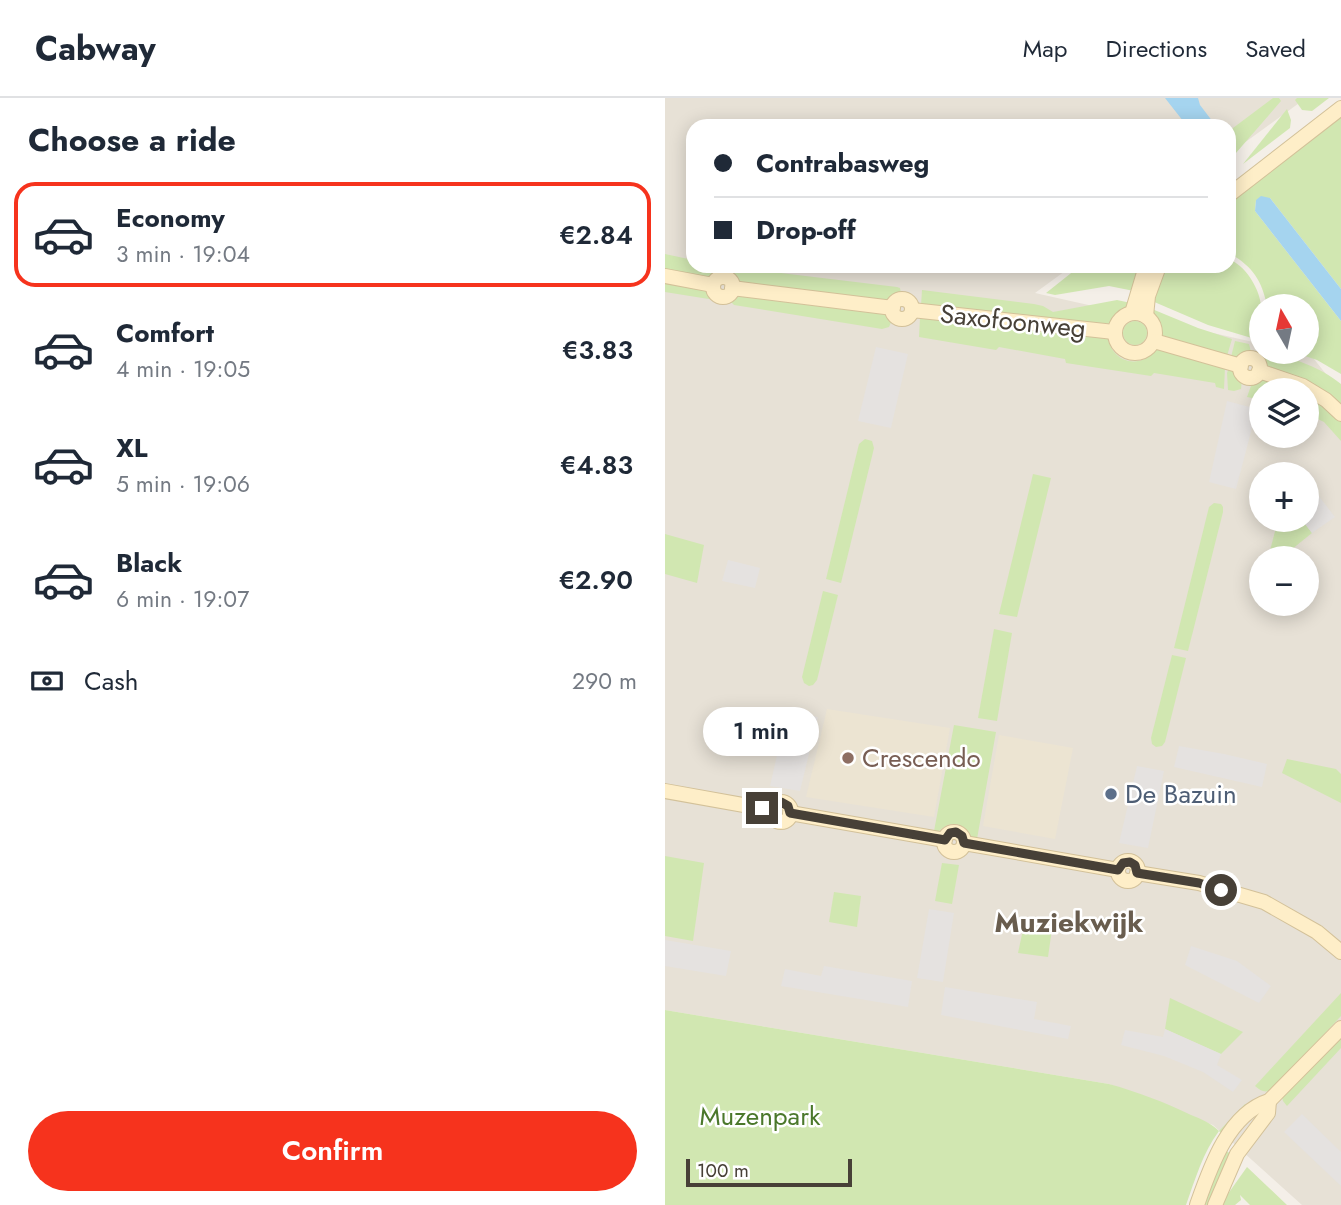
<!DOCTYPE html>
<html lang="en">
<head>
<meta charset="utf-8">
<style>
	body { margin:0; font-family:Jost,sans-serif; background:#f6f6f7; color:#1f2937; height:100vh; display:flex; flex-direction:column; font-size:26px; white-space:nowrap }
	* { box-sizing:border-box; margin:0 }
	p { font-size:23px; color:#747a83 }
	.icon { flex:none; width:38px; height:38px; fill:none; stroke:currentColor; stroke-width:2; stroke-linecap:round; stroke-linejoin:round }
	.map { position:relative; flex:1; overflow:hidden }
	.drawer { display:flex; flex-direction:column; background:#fff; width:665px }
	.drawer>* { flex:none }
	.banner { position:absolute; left:21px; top:21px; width:550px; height:154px; border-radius:21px; box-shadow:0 4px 18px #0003; display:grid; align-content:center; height:154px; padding:0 28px; background:#fff }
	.needle { width:46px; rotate:351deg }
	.tools { position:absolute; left:584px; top:196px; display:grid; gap:14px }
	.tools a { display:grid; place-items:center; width:70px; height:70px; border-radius:50%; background:#fff; box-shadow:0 4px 18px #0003; font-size:35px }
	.scale { position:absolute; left:21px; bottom:18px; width:166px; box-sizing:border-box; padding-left:7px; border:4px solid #474037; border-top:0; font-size:19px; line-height:24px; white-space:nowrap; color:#474037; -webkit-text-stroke:5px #fff; paint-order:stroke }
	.end { position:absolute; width:32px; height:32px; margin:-16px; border:9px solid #474037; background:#fff; box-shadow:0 0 0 4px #fff }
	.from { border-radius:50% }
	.bubble { position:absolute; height:49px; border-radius:24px; background:#fff; box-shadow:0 4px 18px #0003; font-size:23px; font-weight:600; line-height:49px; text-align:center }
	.banner b { display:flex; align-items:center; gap:24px; height:66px; font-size:26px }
	.banner b+b { border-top:2px solid #e0e1e3 }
	.banner i { width:18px; height:18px; background:#1f2937 }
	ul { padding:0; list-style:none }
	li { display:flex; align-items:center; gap:21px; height:105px; margin:0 14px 10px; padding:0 14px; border:4px solid transparent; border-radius:21px }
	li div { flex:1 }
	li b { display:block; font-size:26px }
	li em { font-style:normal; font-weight:600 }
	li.on { border-color:#f6331d }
	li>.icon { width:63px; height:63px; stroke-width:1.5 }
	h2 { padding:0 28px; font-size:32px; line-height:84px }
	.pay { display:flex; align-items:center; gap:18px; height:77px; padding:0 28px; font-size:26px }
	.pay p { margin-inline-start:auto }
	.action { display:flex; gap:14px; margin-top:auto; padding:14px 28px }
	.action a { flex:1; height:80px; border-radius:42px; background:#f6331d; color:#fff; font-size:28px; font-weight:600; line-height:80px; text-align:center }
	header { display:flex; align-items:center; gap:42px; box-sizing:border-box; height:98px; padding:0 35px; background:#fff; border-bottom:2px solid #e0e1e3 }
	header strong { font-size:33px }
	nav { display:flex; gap:38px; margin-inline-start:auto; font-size:24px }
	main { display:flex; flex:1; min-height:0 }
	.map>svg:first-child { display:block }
	.residential { fill:#e7e1d6; fill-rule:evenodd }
	.education { fill:#ece4d2 }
	.green { fill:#d1e7b1 }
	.parking { fill:#e5e2e0 }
	.water { fill:#a5d4ef }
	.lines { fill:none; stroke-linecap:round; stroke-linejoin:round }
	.secondary-casing { stroke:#d3c199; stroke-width:16 }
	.secondary { stroke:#feeec8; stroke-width:14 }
	.route { stroke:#474037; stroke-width:9 }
	.education-dot { fill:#8d6e63; stroke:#fff; stroke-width:2.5 }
	.service-dot { fill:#5c6f8a; stroke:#fff; stroke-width:2.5 }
	.labels { text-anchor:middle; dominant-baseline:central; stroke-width:5; stroke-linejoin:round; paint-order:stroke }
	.street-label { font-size:26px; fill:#474037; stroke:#fff }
	.education-label { font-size:26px; fill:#785e54; stroke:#fff; text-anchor:start }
	.service-label { font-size:26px; fill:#4e5e75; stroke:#fff; text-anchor:start }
	.park-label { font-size:26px; fill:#4b782b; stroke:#fff }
	.neighbourhood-label { font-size:28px; font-weight:bold; fill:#695d4e; stroke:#fff }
</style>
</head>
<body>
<header>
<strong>Cabway</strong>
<nav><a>Map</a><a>Directions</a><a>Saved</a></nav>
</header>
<main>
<section class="drawer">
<h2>Choose a ride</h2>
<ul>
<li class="on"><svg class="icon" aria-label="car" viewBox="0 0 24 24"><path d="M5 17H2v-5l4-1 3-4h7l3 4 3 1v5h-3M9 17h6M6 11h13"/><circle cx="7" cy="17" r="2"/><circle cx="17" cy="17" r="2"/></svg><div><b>Economy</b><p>3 min · 19:04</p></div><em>€2.84</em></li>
<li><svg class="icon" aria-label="car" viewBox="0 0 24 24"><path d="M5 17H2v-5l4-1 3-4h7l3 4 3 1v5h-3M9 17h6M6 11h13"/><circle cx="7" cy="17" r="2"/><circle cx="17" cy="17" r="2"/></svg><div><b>Comfort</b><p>4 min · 19:05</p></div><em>€3.83</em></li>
<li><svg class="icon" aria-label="car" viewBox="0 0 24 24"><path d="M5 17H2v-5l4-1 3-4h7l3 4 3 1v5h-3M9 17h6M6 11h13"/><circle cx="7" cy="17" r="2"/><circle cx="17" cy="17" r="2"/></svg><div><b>XL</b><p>5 min · 19:06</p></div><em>€4.83</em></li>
<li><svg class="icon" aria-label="car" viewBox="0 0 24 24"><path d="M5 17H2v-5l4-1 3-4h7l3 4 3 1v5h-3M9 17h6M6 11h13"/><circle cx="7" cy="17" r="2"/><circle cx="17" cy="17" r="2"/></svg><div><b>Black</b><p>6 min · 19:07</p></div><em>€2.90</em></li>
</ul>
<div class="pay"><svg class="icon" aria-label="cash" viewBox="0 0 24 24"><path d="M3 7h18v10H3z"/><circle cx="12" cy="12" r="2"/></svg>Cash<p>290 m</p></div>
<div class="action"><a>Confirm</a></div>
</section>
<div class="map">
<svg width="676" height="1107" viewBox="0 0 676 1107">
	<rect width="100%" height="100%" fill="#f4efe8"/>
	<!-- residential -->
	<path class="residential" d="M0,0h641l-77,56v-28h-536v140h379l-37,27 227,51v8h35l13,2 31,39v812h-39l-89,-80 -104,-41 -444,-74zM597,292h45v46h-45zM597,376h45v46h-45zM597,460h45v46h-45z"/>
	<!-- education -->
	<g class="education">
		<polygon points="162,611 285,630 269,719 141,699"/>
		<polygon points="334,637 408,650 390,741 318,728"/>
	</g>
	<!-- green -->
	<g class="green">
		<polygon points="608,0 614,0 616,3 564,63 564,51 566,49 564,45 564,33"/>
		<polygon points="632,0 664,0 647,13 637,12 630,2"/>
		<polygon points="622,11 626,22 625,30 578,66"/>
		<path d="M676,19v172l-71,-91 -14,2 -1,11 86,110v53l-24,-14 -24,-8h14v-46h-40c-5,-26 -15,-40 -38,-53v-52z"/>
		<polygon points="0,156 28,162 28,168 56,168 57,170 51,177 41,180 0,172"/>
		<path d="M564,161c19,8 35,36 32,57 -1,8 -4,16 -6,23l-47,-14 -56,-24 12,-35h65z"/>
		<polygon points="415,168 477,168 469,193 444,188 390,197 381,195"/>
		<path d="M67,169l165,20 3,1 1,5 -12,8 -147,-17c-6,-5 -11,-9 -10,-17z"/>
		<polygon points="0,184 41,191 45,198 50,202 0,194"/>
		<polygon points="257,192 369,206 378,208 388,214 452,202 466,205 462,213 452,219 446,226 256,208"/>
		<polygon points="73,196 221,215 227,222 224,229 217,231 69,207 65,203"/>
		<path d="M487,211l46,19 34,11 -5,17 -65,-20c-6,-5 -10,-19 -10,-27z"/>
		<path d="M255,220l188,19c2,17 18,30 37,22 5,-3 8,-7 13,-10l67,18 -1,22 -8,-2 -1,-4 -61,-10 -3,3 -85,-13 -1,-4 -66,-12 -3,3 -77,-13z"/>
		<circle cx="470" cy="235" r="12"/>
		<polygon points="570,243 584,246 586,254 585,257 574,259 566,259"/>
		<path d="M595,251l2,1v2h7c28,8 49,14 72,32v21l-78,-41c-5,-4 -7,-9 -3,-15z"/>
		<path d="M564,270c10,3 14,10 12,21l-7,2 -6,-1 -1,-17z"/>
		<polygon points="594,280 637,292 597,292 597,302 582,299 587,285"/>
		<polygon points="642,295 676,323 676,343 659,324 642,316"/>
		<polygon points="200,341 207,343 209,350 176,485 161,481 194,346"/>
		<polygon points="368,376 386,380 352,519 334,516"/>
		<polygon points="549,405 556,406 558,409 558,414 523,553 509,550 544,409"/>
		<polygon points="613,422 637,422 647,435 616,460 603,460"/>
		<polygon points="0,436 39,447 32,485 0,476"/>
		<polygon points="158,493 173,497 152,582 148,587 144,588 139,585 137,579"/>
		<polygon points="329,531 347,535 332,623 313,620"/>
		<polygon points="507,557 521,560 500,644 497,648 491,649 487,646 486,640"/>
		<path d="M289,627l42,7 -19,107h-6c-5,-17 -21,-20 -33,-7l-4,-1z"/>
		<polygon points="622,661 671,671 676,676 676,705 617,675"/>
		<polygon points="0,758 39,765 28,843 0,838"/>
		<polygon points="277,765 294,767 287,806 270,803"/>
		<polygon points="169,794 196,798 192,829 164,824"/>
		<polygon points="359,827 387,831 383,859 353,855"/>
		<path d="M676,895v23l-69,74c-8,3 -11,1 -17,-4z"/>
		<polygon points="505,900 578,934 556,956 500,931"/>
		<path d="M0,912l444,74c29,8 55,18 82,31 10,4 20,8 28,16l26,-27 3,3 -25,28 -4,-4c-16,21 -24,49 -33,74h-521z"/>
		<polygon points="676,935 676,950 622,1008 618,1003 617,999"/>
		<polygon points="559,1051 567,1057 545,1107 537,1107"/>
		<polygon points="582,1069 622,1107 585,1107 575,1097 576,1102 570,1107 558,1107 560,1100"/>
	</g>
	<!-- parking -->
	<g class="parking">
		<polygon points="211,249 243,256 226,330 193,323"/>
		<polygon points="562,303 592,311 571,391 544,384"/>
		<polygon points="642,383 670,419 647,435 637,422 642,422"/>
		<polygon points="63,462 95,470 90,490 57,483"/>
		<polygon points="122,613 153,619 135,693 105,688"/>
		<polygon points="514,648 559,656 602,666 597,689 509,669"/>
		<polygon points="472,668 499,673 483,750 454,745"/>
		<polygon points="264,811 289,815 278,884 252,880"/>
		<polygon points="0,842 66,853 61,878 0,868"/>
		<polygon points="526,848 572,863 606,888 594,905 520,867"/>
		<polygon points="159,868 247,883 243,909 116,888 120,871 156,878"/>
		<polygon points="280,889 372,904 369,921 406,928 403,941 276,917"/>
		<polygon points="500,931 556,956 552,967 577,982 568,994 538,974 499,958 456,947 460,932 498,939"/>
		<polygon points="637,1016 676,1054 676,1088 619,1034"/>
	</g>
	<!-- water -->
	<g class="water">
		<polygon points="500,0 533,0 535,7 551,28 522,28"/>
		<polygon points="596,98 605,100 676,191 676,223 590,113 591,102"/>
	</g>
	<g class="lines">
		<!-- secondary casing -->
		<g class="secondary-casing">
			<g id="secondary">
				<polyline points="564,97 676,10"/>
				<polyline points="0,178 48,187"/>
				<circle cx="58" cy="189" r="10"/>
				<polyline points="67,190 228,210"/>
				<circle cx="237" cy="211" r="10"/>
				<polyline points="247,212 449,234"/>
				<circle cx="470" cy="235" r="20"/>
				<polyline points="467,215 481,168"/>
				<polyline points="481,218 483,198 494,168"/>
				<polyline points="489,243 576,268"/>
				<circle cx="585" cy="270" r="10"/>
				<polyline points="594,273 638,288 661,302 676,316"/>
				<polyline points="0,693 106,712"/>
				<circle cx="116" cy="714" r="10"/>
				<polyline points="125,715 280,742"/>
				<circle cx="289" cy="744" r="10"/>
				<polyline points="299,745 453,772"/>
				<circle cx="463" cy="773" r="10"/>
				<polyline points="472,775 534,785 599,804 652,834 676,854"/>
				<path d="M532,1107c13,-37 31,-91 72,-104l72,-73"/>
				<polyline points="550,1107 572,1056 603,1015 604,1003"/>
			</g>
		</g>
		<!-- secondary -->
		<use href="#secondary" class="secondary"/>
	</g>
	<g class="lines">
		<!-- route -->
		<polyline class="route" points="97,710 106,712 109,707 116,704 123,708 125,715 280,742 285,735 291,734 297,738 299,745 453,772 458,765 465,764 470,767 472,775 534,785 556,792"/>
	</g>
	<!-- markers -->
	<circle class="education-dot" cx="183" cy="660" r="7"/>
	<circle class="service-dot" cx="446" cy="696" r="7"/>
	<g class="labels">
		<!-- street labels -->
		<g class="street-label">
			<text transform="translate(348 223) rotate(6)">Saxofoonweg</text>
		</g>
		<!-- education labels -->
		<g class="education-label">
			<text x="197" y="660">Crescendo</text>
		</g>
		<!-- service labels -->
		<g class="service-label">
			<text x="460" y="696">De Bazuin</text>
		</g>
		<!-- park labels -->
		<g class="park-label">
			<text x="95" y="1018">Muzenpark</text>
		</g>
		<!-- neighbourhood labels -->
		<g class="neighbourhood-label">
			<text x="404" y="824">Muziekwijk</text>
		</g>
	</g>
</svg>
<div class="tools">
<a><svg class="needle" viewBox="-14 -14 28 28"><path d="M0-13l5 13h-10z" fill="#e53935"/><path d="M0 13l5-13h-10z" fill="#747a83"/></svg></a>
<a><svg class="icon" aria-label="layers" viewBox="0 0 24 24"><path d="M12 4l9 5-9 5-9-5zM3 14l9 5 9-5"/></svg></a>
<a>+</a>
<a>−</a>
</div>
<div class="scale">100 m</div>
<i class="end from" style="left:556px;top:792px"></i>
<i class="end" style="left:97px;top:710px"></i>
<div class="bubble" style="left:38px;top:609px;width:116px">1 min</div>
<div class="banner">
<b><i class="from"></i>Contrabasweg</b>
<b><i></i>Drop-off</b>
</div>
</div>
</main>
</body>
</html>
